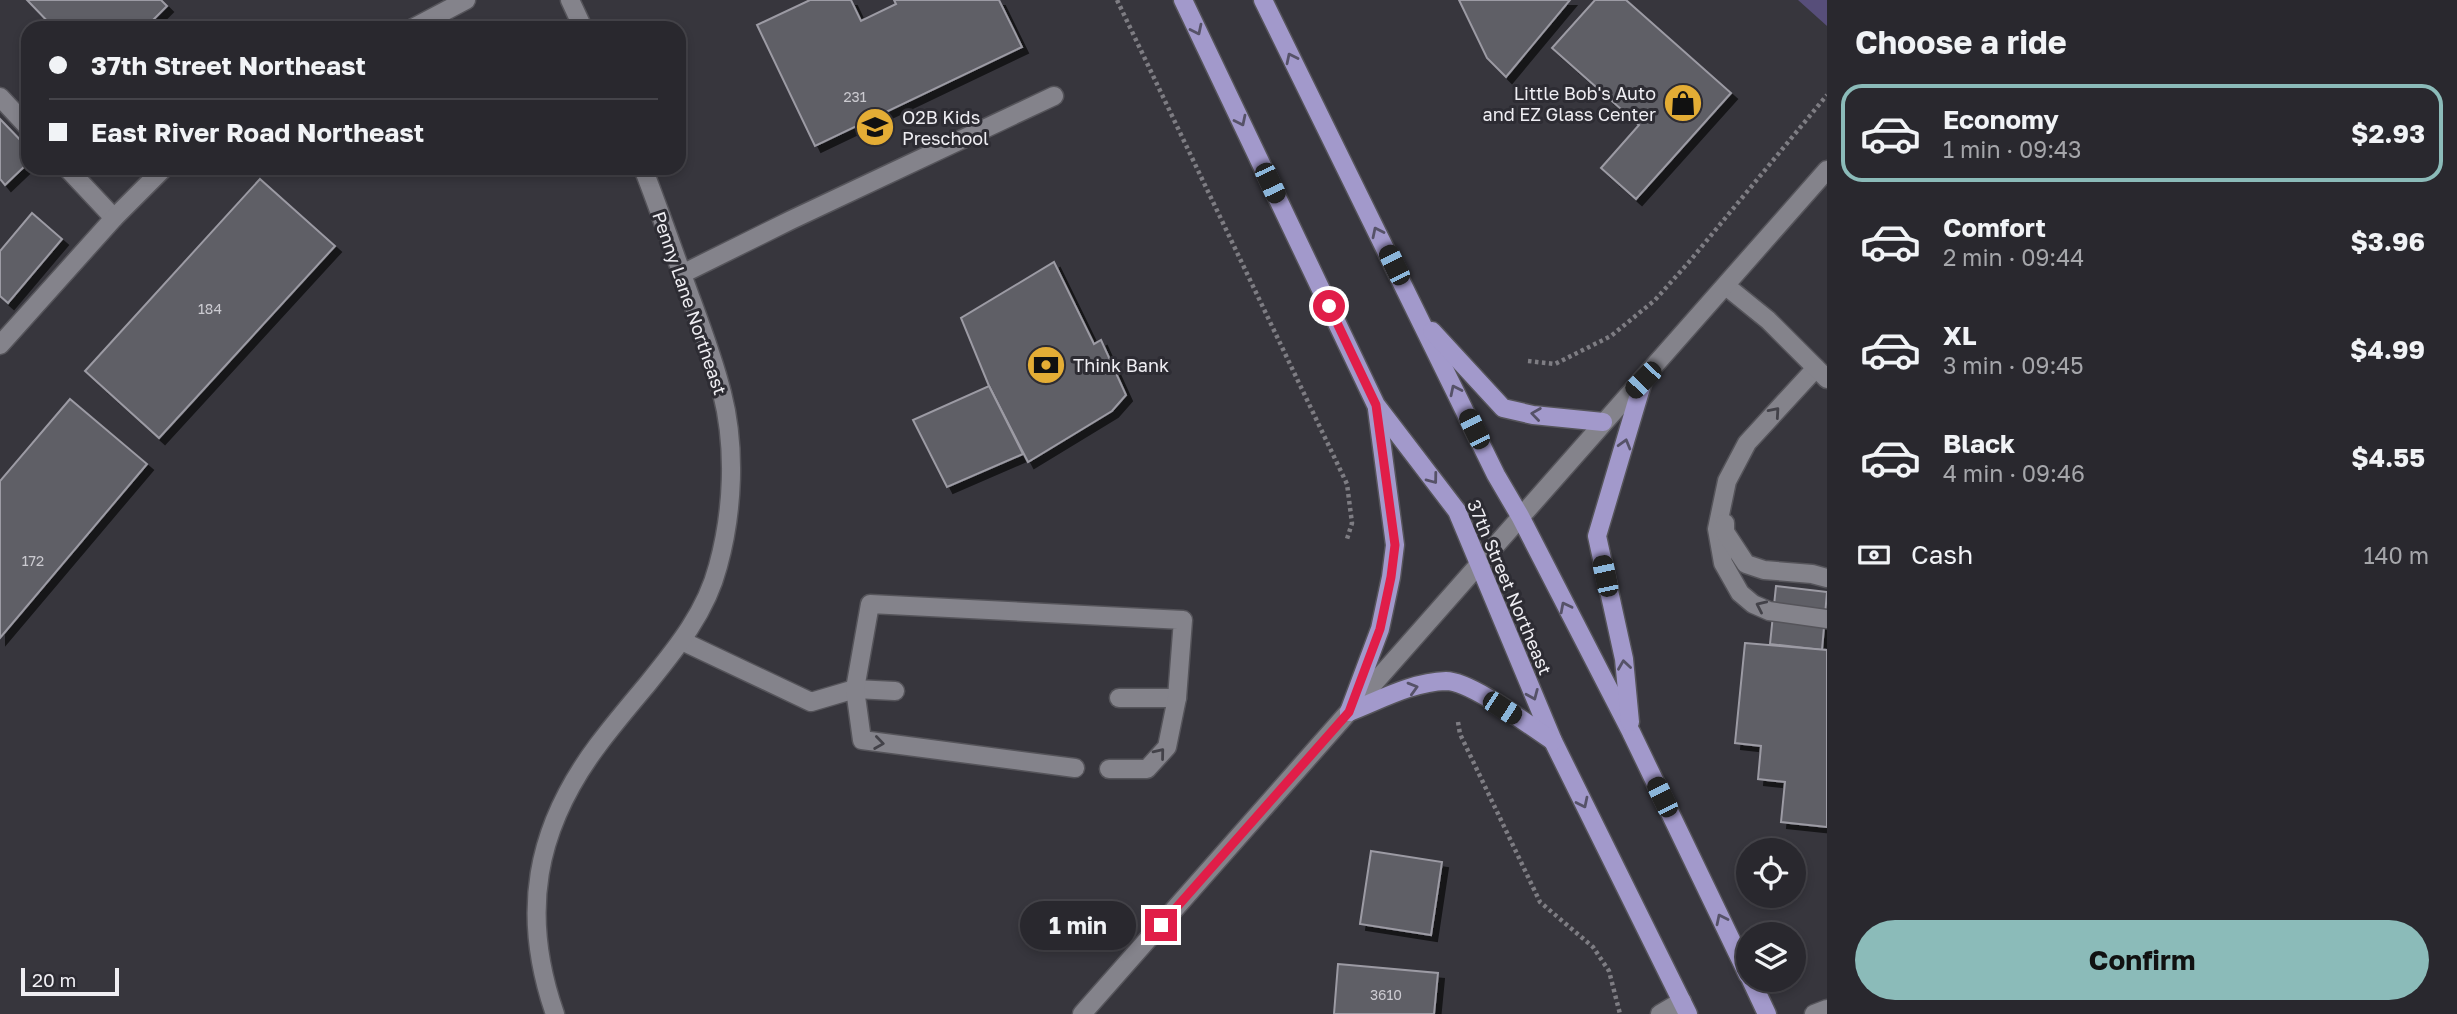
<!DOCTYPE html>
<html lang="en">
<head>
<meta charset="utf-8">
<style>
	body { margin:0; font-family:"Golos Text",sans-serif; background:#35343a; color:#f1f3f6; height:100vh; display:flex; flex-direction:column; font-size:26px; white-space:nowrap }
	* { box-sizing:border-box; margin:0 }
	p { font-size:23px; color:#a5a6aa }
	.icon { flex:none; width:38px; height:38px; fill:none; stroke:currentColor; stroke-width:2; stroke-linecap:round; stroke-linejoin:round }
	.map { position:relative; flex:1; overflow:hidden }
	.panel { display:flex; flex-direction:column; background:#29282e; width:630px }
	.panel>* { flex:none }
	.top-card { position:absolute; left:21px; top:21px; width:665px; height:154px; border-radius:21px; box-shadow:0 4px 10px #0003,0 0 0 2px #45444a; display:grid; align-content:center; height:154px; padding:0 28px; background:#29282e }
	.fabs { position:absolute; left:1736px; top:838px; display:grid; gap:14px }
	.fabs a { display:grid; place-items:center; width:70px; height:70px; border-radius:50%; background:#29282e; box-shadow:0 4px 10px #0003,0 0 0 2px #45444a; font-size:35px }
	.scale { position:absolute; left:21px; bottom:18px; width:98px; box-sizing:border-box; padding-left:7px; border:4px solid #efeef3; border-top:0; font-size:19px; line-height:24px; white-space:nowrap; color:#efeef3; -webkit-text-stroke:5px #2d2c33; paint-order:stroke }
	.end { position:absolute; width:32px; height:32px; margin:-16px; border:9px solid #e11d48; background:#fff; box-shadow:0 0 0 4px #fff }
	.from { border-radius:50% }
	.bubble { position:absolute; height:49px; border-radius:24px; background:#29282e; box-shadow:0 4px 10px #0003,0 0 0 2px #45444a; font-size:23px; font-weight:700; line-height:49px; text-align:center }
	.car { position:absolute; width:21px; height:42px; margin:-21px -10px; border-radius:9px; box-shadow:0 0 5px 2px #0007; background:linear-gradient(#222 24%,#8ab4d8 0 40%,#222 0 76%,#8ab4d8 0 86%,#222 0) }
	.top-card b { display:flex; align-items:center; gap:24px; height:66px; font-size:26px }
	.top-card b+b { border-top:2px solid #45444a }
	.top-card i { width:18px; height:18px; background:#f1f3f6 }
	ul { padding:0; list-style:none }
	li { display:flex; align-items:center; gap:21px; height:98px; margin:0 14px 10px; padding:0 14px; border:4px solid transparent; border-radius:21px }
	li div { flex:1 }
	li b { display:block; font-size:26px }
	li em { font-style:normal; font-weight:700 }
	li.current { border-color:#8bbbb9 }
	li>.icon { width:63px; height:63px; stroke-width:1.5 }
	h2 { padding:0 28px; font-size:32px; line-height:84px }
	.pay { display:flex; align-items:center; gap:18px; height:77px; padding:0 28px; font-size:26px }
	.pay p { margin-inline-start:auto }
	.cta { display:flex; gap:14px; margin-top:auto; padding:14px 28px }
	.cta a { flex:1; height:80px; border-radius:42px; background:#8bbbb9; color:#111; font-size:28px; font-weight:700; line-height:80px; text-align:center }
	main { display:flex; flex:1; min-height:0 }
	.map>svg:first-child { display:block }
	.green { fill:#574e7a }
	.building { fill:#5f5e66; stroke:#9c9ba4; stroke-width:2; filter:url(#shadow) }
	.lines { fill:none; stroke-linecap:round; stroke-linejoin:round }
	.lane-casing { stroke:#55545a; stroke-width:21 }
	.street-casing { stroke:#55545a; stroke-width:21 }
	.secondary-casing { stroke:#55545a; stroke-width:21 }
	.primary-casing { stroke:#55545a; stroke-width:21 }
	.path { stroke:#7e7d83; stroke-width:4.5; stroke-dasharray:3.5 3.5; stroke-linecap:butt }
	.lane { stroke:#84838b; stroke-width:18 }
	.street { stroke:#84838b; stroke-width:18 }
	.secondary { stroke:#84838b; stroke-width:18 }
	.primary { stroke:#a299cb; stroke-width:18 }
	.oneway { stroke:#565268 }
	.oneway2 { stroke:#434249 }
	.route { stroke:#e11d48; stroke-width:9 }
	.labels { text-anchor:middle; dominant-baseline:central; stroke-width:6; stroke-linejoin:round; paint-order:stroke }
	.number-label { font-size:14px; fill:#cbcad0 }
	.poi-label { font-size:18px; fill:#efeef3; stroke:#2d2c33; text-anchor:start }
	.street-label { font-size:18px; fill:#efeef3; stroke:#2d2c33 }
</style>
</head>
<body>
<main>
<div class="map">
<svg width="1827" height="1014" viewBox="0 0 1827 1014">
	<defs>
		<filter id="shadow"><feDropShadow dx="6" dy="6" stdDeviation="0" flood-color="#0009"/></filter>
	</defs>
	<rect width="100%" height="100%" fill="#37363d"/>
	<!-- green -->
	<polygon class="green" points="1798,0 1827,0 1827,26"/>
	<!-- building -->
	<g class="building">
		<polygon points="27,0 161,0 167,6 145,28 54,28"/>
		<polygon points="810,0 851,0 861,21 896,4 894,0 999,0 1022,47 815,146 757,25"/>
		<polygon points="1459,0 1570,0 1506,77 1487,58"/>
		<polygon points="1595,0 1626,0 1731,93 1636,199 1601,168 1639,125 1552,48"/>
		<polygon points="0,119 28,148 28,163 5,185 0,179"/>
		<polygon points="260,179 335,246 159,438 85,371"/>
		<polygon points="32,213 62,239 8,303 0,296 0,251"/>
		<polygon points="1054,262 1094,344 1101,340 1126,395 1112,411 1028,462 989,386 961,318"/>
		<polygon points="989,386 1023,454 947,487 913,420"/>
		<polygon points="70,399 147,464 0,638 0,481"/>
		<polygon points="1776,586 1827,592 1822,650 1770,644"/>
		<polygon points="1745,643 1827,650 1827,827 1781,822 1785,782 1758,779 1761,746 1735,743"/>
		<polygon points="1371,851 1442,862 1431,935 1360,924"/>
		<polygon points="1338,964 1438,973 1434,1014 1334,1014"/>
	</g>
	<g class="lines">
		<!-- lane casing -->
		<g class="lane-casing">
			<g id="lane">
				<polyline points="413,28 466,0"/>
				<polyline points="0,97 28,127"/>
				<polyline points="67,168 114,218"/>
				<polyline points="682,274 791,220 1054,96"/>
				<polyline points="0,345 114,218 164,168"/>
				<polyline points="1816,368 1747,443 1727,481 1717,529 1723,563 1740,593 1753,604 1769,611 1827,619"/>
				<polyline points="1725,523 1725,532 1746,564 1764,570 1812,574 1827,578"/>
				<polyline points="682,641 811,702 855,689 895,691"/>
				<polyline points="1119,698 1177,698"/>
				<polyline points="1075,768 862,740 855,689 870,604 1183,620 1177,698 1167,747 1147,769 1109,769"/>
			</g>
		</g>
		<!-- street casing -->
		<g class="street-casing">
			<g id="street">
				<polyline points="570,0 583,28"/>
				<polyline points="1726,286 1768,320 1827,379"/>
				<path d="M555,1014c-35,-100 -20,-185 43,-269 15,-20 31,-39 47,-58 30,-37 61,-74 73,-121 15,-54 18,-119 4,-173 -10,-40 -25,-77 -39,-116 -13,-36 -26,-73 -40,-109"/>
				<polyline points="1660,1014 1682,1001"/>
				<polyline points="1814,1014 1827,1009"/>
			</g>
		</g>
		<!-- secondary casing -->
		<g class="secondary-casing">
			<polyline id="secondary" points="1082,1014 1827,170"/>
		</g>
		<!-- primary casing -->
		<g class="primary-casing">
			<g id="primary">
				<polyline points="1183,0 1376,405 1457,511 1553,741 1688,1014"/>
				<polyline points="1263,0 1496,475 1520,516 1631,732 1748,975"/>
				<polyline points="1432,331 1503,408 1533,415 1603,422"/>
				<polyline points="1349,712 1380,629 1391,577 1395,545 1377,409"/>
				<path d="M1349,712c31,-12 63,-30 97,-31 25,0 84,45 107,60"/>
				<polyline points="1630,722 1624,659 1597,536 1643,381"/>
				<polyline points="1751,980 1767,1014"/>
			</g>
		</g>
		<!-- path -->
		<g class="path">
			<polyline points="1117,0 1347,484 1352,523 1347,539"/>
			<polyline points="1528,361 1555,364 1611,336 1655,300 1689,262 1827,95"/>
			<polyline points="1458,722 1460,734 1540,902 1593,947 1609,971 1620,1014"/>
		</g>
		<!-- lane -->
		<use href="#lane" class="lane"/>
		<!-- street -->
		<use href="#street" class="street"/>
		<!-- secondary -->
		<use href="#secondary" class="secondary"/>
		<!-- primary -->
		<use href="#primary" class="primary"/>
	</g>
	<!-- one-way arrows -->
	<defs><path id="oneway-chevron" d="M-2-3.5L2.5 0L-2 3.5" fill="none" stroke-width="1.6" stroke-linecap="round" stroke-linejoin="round" transform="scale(1.75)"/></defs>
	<g class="oneway">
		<use href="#oneway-chevron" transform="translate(1197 30) rotate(64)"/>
		<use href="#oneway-chevron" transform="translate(1291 58) rotate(-116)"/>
		<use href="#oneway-chevron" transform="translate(1241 121) rotate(64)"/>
		<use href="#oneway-chevron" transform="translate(1377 232) rotate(-116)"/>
		<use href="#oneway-chevron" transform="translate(1455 390) rotate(-116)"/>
		<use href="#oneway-chevron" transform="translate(1536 414) rotate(-172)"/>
		<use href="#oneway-chevron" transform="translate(1625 444) rotate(-74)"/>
		<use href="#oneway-chevron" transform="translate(1433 479) rotate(53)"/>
		<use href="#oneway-chevron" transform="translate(1565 607) rotate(-117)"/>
		<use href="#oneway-chevron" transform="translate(1624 665) rotate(-98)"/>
		<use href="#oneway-chevron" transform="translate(1413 688) rotate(-16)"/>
		<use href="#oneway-chevron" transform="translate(1533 695) rotate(67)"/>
		<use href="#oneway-chevron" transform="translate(1583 803) rotate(64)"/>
		<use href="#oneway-chevron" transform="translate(1721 919) rotate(-116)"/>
	</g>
	<g class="oneway2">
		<use href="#oneway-chevron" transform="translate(1775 412) rotate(-49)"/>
		<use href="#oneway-chevron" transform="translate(1761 606) rotate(-155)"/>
		<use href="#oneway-chevron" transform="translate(879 743) rotate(8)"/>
		<use href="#oneway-chevron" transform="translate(1160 753) rotate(-51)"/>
	</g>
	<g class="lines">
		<!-- route -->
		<polyline class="route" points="1161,925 1349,712 1380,629 1391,577 1395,545 1376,405 1329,306"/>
	</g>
	<!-- icons -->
	<defs>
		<g id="shop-disc" transform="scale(2.0125)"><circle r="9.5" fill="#e4ad35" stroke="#2d2c33"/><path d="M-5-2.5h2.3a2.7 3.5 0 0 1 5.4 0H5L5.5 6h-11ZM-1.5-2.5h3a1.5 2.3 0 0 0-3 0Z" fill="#111"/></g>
		<g id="school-disc" transform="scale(2.0125)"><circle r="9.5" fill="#e4ad35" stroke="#2d2c33"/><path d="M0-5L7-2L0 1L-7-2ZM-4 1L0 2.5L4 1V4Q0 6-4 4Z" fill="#111"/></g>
		<g id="bank-disc" transform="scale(2.0125)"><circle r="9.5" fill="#e4ad35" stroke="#2d2c33"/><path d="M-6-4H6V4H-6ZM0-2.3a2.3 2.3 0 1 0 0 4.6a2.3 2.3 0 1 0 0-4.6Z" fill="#111"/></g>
	</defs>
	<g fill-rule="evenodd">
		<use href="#shop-disc" x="1683" y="103"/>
		<use href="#school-disc" x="875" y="127"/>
		<use href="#bank-disc" x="1046" y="365"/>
	</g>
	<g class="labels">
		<!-- number labels -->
		<g class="number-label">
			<text x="855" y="96">231</text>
			<text x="210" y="308">184</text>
			<text x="33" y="560">172</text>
			<text x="1386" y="994">3610</text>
		</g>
		<!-- poi labels -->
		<g class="poi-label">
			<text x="1656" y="93" text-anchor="end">Little Bob's Auto<tspan x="1656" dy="21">and EZ Glass Center</tspan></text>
			<text x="902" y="117">O2B Kids<tspan x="902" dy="21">Preschool</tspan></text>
			<text x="1073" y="365">Think Bank</text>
		</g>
		<!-- street labels -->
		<g class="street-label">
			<text transform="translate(690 303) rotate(71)">Penny Lane Northeast</text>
			<text transform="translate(1510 587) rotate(67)">37th Street Northeast</text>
		</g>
	</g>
</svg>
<div class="fabs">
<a><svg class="icon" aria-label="locate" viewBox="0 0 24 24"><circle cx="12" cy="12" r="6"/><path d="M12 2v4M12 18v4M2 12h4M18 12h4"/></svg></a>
<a><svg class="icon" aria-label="layers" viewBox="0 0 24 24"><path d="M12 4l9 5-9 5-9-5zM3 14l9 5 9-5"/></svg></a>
</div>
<div class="scale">20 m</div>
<i class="end from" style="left:1329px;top:306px"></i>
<i class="end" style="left:1161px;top:925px"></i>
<div class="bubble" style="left:1020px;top:901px;width:116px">1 min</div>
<i class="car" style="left:1270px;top:183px;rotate:155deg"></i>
<i class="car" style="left:1394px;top:265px;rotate:334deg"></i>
<i class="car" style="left:1643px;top:380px;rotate:224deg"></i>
<i class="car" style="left:1474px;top:429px;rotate:334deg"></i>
<i class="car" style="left:1605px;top:576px;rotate:348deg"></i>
<i class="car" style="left:1502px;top:708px;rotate:123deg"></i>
<i class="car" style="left:1662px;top:797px;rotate:334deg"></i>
<div class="top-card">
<b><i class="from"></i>37th Street Northeast</b>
<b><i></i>East River Road Northeast</b>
</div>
</div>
<section class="panel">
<h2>Choose a ride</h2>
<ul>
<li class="current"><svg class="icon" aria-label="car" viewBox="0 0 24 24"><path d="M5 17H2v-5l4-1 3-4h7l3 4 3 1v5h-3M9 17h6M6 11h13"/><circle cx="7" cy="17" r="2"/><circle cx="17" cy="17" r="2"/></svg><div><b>Economy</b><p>1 min · 09:43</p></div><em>$2.93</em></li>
<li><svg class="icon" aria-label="car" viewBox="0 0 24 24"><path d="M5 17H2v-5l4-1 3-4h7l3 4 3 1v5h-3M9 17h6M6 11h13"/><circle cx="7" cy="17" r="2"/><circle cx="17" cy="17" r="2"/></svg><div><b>Comfort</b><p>2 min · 09:44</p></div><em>$3.96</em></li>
<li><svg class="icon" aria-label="car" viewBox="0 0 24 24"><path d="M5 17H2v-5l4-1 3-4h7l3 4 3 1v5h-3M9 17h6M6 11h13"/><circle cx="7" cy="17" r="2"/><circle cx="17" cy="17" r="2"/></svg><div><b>XL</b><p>3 min · 09:45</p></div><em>$4.99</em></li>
<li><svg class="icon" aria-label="car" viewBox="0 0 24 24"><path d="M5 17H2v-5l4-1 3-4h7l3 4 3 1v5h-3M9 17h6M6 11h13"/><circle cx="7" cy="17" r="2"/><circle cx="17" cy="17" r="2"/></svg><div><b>Black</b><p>4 min · 09:46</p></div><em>$4.55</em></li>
</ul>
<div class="pay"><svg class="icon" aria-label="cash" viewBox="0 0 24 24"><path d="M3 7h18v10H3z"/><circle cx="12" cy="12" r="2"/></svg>Cash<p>140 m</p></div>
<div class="cta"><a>Confirm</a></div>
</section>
</main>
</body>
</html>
